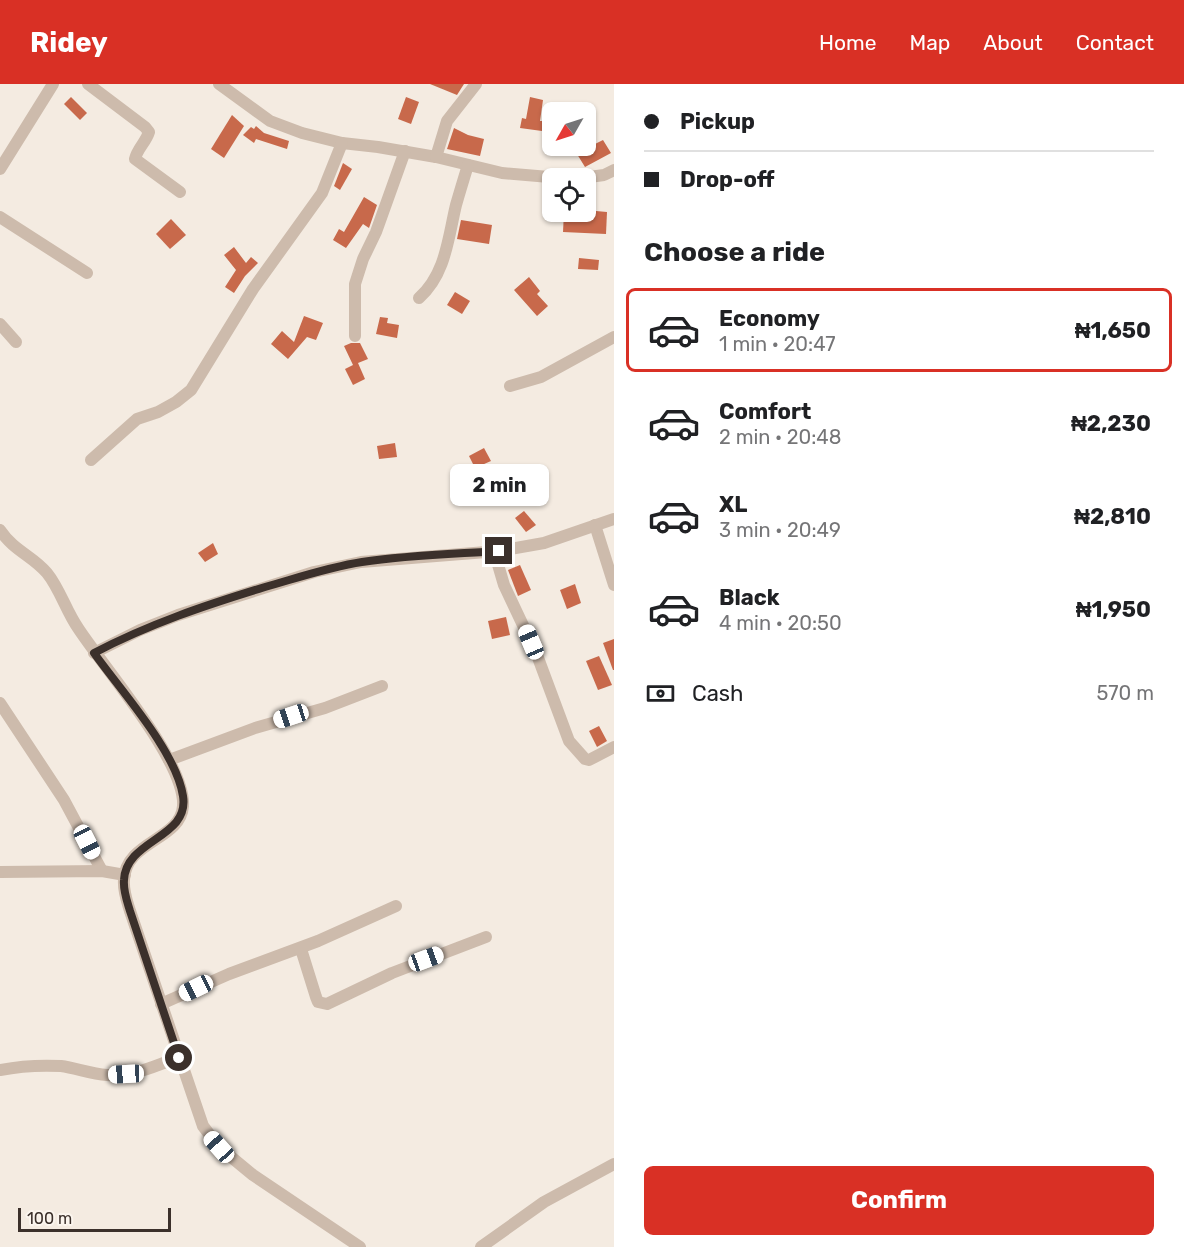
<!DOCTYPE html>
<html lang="en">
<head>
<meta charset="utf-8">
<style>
	body { margin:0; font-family:Rubik,sans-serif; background:#f6f6f6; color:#202124; height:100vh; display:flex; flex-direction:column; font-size:22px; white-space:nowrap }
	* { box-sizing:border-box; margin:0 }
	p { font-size:20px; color:#757577 }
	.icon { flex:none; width:33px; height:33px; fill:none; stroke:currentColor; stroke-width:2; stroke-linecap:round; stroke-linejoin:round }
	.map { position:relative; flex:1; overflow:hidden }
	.sheet { display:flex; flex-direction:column; background:#fff; width:570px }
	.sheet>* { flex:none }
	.top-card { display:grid; align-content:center; height:132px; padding:0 30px; background:#fff }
	.needle { width:39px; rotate:231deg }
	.controls { position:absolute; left:542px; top:18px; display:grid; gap:12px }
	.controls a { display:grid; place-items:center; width:54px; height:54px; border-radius:9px; background:#fff; box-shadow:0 2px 4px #0004; font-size:30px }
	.scale { position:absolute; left:18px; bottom:15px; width:153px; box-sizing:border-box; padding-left:6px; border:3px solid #3b302b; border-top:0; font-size:16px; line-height:21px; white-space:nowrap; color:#3b302b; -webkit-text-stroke:4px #fbf5ee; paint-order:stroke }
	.end { position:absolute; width:27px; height:27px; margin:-14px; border:8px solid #3b302b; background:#fff; box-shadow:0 0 0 3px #fff }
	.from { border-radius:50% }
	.bubble { position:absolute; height:42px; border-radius:9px; background:#fff; box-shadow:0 2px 4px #0004; font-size:20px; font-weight:700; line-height:42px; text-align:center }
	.car { position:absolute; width:18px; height:36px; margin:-18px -9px; border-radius:8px; box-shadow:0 0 4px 2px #0007; background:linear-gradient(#fff 24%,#345 0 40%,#fff 0 76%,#345 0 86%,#fff 0) }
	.top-card b { display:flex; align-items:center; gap:21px; height:57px; font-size:22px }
	.top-card b+b { border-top:2px solid #e0e0e0 }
	.top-card i { width:15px; height:15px; background:#202124 }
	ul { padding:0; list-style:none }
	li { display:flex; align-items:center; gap:18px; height:84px; margin:0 12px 9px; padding:0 18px; border:3px solid transparent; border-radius:9px }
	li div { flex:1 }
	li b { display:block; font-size:22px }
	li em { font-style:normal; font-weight:700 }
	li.selected { border-color:#d93025 }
	li>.icon { width:54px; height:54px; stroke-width:1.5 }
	h2 { padding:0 30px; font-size:27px; line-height:72px }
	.pay { display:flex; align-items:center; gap:15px; height:66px; padding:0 30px; font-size:22px }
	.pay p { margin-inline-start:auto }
	.primary-button { display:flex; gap:12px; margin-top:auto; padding:12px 30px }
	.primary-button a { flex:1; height:69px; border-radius:9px; background:#d93025; color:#fff; font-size:24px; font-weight:700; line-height:69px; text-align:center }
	header { display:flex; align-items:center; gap:36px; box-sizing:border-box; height:84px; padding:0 30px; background:#d93025; color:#fff }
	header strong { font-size:28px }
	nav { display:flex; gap:33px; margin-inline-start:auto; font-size:21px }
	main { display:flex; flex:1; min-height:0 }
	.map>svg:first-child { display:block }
	.building { fill:#c8694b }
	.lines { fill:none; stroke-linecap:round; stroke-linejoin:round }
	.minor { stroke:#cdbbac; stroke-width:12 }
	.route { stroke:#3b302b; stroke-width:8 }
</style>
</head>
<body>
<header>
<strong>Ridey</strong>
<nav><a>Home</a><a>Map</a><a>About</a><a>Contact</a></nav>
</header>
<main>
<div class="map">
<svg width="614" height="1163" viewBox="0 0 614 1163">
	<rect width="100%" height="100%" fill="#f4ebe1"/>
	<!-- building -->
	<g class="building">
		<polygon points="430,0 464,0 457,11"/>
		<polygon points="71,13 87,29 80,36 64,20"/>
		<polygon points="406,13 419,18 411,40 398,35"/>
		<polygon points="530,13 543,16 540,37 543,37 542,47 520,44 522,34 526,35"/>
		<polygon points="232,31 244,42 224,74 211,65"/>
		<polygon points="256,42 264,49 289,57 287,65 256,55 254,59 243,51 251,43 254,45"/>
		<polygon points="585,43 595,60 603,56 611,69 585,83 572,62 585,62"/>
		<polygon points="454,44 468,51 484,55 480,72 447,65"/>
		<polygon points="343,79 352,85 340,106 334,102"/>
		<polygon points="364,113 377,121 369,144 363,140 346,164 333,156 339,145 344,148"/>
		<polygon points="585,126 607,128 606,150 563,148 564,128"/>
		<polygon points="171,135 186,151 170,165 156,150"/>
		<polygon points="461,136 492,141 489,160 457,155"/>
		<polygon points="234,163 246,179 251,173 258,179 245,192 234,209 225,203 236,186 224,171"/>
		<polygon points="579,174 599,176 598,186 578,185"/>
		<polygon points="529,193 540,207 537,210 548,222 537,232 514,206"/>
		<polygon points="455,208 470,217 462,230 447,221"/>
		<polygon points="304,232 323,239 316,256 307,253 288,275 271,260 282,247 294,258"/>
		<polygon points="380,233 388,234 387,239 399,241 397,254 376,250"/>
		<polygon points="351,259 360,259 368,275 358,279 365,295 353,301 345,285 353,281 344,262"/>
		<polygon points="395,359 397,373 379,375 377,362"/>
		<polygon points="484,364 491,377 475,384 469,372"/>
		<polygon points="524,427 536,441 526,448 515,434"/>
		<polygon points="213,459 218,470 205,478 198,469"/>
		<polygon points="520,481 531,506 518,512 508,486"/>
		<polygon points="575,500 581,519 567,525 560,506"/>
		<polygon points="506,533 510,551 492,555 488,537"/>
		<polygon points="614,555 614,586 613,586 603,559"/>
		<polygon points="599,572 612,601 598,606 586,577"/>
		<polygon points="599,642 607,657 597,663 589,647"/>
	</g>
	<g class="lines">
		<!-- minor -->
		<g class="minor">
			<path d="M88,0l57,43 4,5c-3,10 -12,17 -14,27l45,33"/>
			<polyline points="219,0 270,37 302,49 342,59 378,63 436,73 502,89 561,94"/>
			<polyline points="436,73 447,37 476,0"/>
			<polyline points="0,85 53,0"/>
			<polyline points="582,94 604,91 614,86"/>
			<polyline points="0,133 87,189"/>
			<path d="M419,214c27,-24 29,-60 37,-93 4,-14 8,-27 12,-40"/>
			<polyline points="0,240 16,258"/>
			<polyline points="355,252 355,200 363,175 376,148 405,67"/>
			<polyline points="510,302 541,293 614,253"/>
			<polyline points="91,376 137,335 158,328 176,318 191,306 253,205 322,109 342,59"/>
			<polyline points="595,441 614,501"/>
			<path d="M0,446c14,21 33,26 47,43 13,16 19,38 31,55 26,40 108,134 105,178 -2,34 -58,35 -59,74 -1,11 3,21 6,31l73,215 16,21 34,28 107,72"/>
			<polyline points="494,467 504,501 537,571 569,657 585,675 589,676 614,663"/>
			<polyline points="94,569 140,546 178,531 314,488 361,478 499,467 544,459 614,435"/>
			<polyline points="0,619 64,716 102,787"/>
			<polyline points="169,676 255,644 325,624 382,602"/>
			<polyline points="0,788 102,787 125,791"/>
			<polyline points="301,865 316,913 318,918 327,920 392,889 486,853"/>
			<polyline points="161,920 229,890 318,857 396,822"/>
			<path d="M0,986c20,-4 40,-5 61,-4 15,2 30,8 46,9 25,2 49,-9 72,-18"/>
			<polyline points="481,1163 544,1118 614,1080"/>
		</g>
	</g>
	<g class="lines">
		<!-- route -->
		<path class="route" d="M179,974l-49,-147c-3,-10 -7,-20 -6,-31 2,-41 66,-42 59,-84 -7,-45 -62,-105 -89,-143 55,-29 112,-48 171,-66 32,-9 64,-20 97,-25 46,-7 92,-8 137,-11"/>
	</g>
</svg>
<div class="controls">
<a><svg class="needle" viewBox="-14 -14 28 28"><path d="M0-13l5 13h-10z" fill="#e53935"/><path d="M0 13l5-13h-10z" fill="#757577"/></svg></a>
<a><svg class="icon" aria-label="locate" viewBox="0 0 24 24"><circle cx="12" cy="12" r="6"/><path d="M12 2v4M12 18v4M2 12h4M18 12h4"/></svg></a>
</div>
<div class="scale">100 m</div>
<i class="end from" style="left:179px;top:974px"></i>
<i class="end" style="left:499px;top:467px"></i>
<div class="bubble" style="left:450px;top:380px;width:99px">2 min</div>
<i class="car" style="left:531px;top:558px;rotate:337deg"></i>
<i class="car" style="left:291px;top:632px;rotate:252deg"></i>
<i class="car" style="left:87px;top:758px;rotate:153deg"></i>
<i class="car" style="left:426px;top:875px;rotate:70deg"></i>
<i class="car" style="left:196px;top:904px;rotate:244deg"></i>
<i class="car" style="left:126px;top:990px;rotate:267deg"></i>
<i class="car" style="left:219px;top:1063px;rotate:318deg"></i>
</div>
<section class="sheet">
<div class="top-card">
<b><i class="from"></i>Pickup</b>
<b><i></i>Drop-off</b>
</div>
<h2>Choose a ride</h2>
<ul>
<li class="selected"><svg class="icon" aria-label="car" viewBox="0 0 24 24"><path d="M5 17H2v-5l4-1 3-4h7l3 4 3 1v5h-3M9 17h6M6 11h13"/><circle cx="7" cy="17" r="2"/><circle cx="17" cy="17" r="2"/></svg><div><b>Economy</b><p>1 min · 20:47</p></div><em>₦1,650</em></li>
<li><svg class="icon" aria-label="car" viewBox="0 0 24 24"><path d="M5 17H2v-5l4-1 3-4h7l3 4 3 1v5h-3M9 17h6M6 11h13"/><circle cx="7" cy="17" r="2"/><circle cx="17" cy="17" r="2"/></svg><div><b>Comfort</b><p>2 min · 20:48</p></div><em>₦2,230</em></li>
<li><svg class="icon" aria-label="car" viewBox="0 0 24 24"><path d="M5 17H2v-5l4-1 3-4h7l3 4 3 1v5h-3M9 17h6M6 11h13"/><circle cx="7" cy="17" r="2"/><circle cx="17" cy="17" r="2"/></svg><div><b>XL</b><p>3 min · 20:49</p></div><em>₦2,810</em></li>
<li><svg class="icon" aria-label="car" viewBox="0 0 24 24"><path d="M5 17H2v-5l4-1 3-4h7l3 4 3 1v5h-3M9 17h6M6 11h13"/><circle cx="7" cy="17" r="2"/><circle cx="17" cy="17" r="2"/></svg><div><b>Black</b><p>4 min · 20:50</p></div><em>₦1,950</em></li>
</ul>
<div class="pay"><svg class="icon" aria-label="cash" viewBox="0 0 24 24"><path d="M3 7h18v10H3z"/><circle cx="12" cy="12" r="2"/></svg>Cash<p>570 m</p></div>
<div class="primary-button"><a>Confirm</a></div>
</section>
</main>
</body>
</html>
